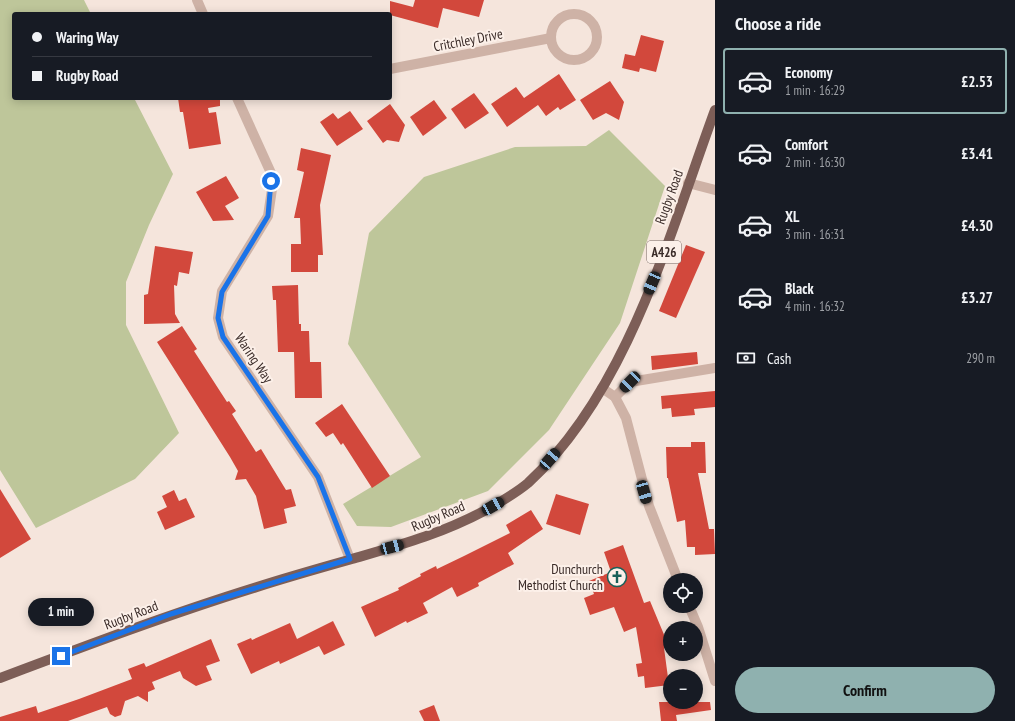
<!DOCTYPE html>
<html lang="en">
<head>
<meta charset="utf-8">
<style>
	body { margin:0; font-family:"PT Sans Narrow",sans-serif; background:#242831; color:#f1f3f6; height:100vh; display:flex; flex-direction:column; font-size:15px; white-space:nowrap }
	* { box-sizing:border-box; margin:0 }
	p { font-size:13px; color:#9ea1a6 }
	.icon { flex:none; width:22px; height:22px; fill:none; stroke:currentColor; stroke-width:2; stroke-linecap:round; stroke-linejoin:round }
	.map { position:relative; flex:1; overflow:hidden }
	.side { display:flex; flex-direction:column; background:#171b24; width:300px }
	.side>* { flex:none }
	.hud { position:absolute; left:12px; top:12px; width:380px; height:88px; border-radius:4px; box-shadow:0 2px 10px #0003; display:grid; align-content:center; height:88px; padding:0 20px; background:#171b24 }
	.fabs { position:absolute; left:663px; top:573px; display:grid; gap:8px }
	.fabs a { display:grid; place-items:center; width:40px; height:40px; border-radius:50%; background:#171b24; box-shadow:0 2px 10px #0003; font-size:20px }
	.end { position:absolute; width:18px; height:18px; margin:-9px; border:5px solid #1a73e8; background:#fff; box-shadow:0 0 0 2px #fff }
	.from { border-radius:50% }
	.bubble { position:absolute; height:28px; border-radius:14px; background:#171b24; box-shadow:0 2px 10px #0003; font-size:13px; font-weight:800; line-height:28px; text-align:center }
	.car { position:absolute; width:12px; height:24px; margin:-12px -6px; border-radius:5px; box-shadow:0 0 3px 1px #0007; background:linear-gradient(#222 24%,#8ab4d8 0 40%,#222 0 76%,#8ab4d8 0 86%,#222 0) }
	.hud b { display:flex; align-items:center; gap:14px; height:38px; font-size:15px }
	.hud b+b { border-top:1px solid #363941 }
	.hud i { width:10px; height:10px; background:#f1f3f6 }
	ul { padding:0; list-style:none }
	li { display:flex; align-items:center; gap:12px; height:66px; margin:0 8px 6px; padding:0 12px; border:2px solid transparent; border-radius:4px }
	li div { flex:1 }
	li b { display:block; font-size:15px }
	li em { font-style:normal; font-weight:800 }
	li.selected { border-color:#8fb1af }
	li>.icon { width:36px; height:36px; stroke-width:1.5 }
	h2 { padding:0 20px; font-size:18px; line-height:48px }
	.pay { display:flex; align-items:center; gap:10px; height:44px; padding:0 20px; font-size:15px }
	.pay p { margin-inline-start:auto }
	.cta { display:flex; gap:8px; margin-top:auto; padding:8px 20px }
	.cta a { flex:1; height:46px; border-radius:24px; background:#8fb1af; color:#111; font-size:16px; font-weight:800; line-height:46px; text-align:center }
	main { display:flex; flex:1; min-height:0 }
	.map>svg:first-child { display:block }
	.green { fill:#bec69a }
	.building { fill:#d2483c }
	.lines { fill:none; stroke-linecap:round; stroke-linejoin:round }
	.minor { stroke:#ceb2a6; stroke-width:10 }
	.major { stroke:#7d5e57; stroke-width:10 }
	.route { stroke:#1a73e8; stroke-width:5 }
	.labels { text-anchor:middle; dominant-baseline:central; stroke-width:4; stroke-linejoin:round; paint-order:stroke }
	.shield { fill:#fcf0e9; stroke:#746662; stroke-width:1 }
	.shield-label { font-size:13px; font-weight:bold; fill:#3a2b28 }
	.street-label { font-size:14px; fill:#3a2b28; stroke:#fcf0e9 }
	.poi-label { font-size:14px; fill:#3a2b28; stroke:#fcf0e9; text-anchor:end }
</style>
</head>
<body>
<main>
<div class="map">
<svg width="715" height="721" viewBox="0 0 715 721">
	<rect width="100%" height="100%" fill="#f5e5dc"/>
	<!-- green -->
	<g class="green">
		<polygon points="0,0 84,0 91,14 14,14 14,98 134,98 173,174 149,225 126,282 126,325 179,433 135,479 36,528 0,470"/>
		<polygon points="609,130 665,186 620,323 549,430 488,491 391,527 357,526 343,504 421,457 348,344 369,233 424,177 515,147 586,146"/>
	</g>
	<!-- building -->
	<g class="building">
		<polygon points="415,0 484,0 479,17 443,8 438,28 390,15 390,1 413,7"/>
		<polygon points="641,35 664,41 656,72 640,68 639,72 622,68 625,54 635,56"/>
		<polygon points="559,74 576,100 560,110 558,107 546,116 538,105 507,127 491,104 516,87 524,98"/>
		<polygon points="610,81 624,102 619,120 606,113 593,120 580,100"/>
		<polygon points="474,93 489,113 465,129 451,109"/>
		<polygon points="178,98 220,98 220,106 208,108 209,113 216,112 221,144 189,149 183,112 180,112"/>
		<polygon points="434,100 447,118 423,136 410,117"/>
		<polygon points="390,104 405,125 399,142 387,140 383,143 367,121"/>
		<polygon points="350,111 363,129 337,146 320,122 333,113 338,119"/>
		<polygon points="301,148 331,155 320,205 323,255 318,255 318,272 291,272 291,244 301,244 300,218 294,218 304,172 297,170"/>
		<polygon points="226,176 239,198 225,206 234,220 213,221 196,192"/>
		<polygon points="686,245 705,252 676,318 659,311"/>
		<polygon points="155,246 193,252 189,274 179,272 177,286 174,285 175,314 180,323 144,324 144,295 148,294"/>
		<polygon points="298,285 299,324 301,324 301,331 309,331 310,362 321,362 322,398 295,398 294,352 278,352 276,300 273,300 272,286"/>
		<polygon points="182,326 197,349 194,351 227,402 229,401 236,411 232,414 256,452 261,449 286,490 291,489 296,506 284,509 287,523 264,529 256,496 246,479 235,480 238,471 230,457 157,342"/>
		<polygon points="697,352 698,364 652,370 651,356"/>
		<polygon points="715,391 715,407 694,409 695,415 672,417 671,408 662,409 661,396"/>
		<polygon points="342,404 390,476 372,488 343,443 341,445 333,433 326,437 315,423"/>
		<polygon points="691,442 705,442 706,473 698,473 709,529 714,529 715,554 695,555 695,547 687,547 685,520 677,522 668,478 667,478 666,447 691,447"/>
		<polygon points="0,489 31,539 0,558"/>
		<polygon points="174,490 179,501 186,498 195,517 165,530 157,512 167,507 162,496"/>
		<polygon points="556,494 589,504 580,535 546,524"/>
		<polygon points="531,510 543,529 508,553 514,564 478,583 479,586 457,597 452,587 423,603 428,613 407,623 406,621 375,637 361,607 399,590 398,588 421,576 420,574 436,566 437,569 464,556 510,533 506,525"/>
		<polygon points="623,545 644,603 650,601 665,637 667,648 664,648 669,685 645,688 644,676 638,677 636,664 642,663 636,627 624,632 614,607 590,615 584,598 594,594 589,581 611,572 604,552"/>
		<polygon points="333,621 345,645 324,655 319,646 280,664 279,661 251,674 237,644 251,638 252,640 290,623 297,639"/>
		<polygon points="211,639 220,661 206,666 212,680 196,686 183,678 180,671 152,682 155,689 148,692 148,702 138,696 125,701 121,715 115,717 110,714 107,707 68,721 0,721 0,717 36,706 38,713 79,699 132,679 128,669 144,663 146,667"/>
		<polygon points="659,702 710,702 711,710 676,715 677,721 661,721"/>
		<polygon points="434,705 440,721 424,721 419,711"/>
	</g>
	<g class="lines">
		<!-- minor -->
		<g class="minor">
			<polyline points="197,0 203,14"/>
			<circle cx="574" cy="37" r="23"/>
			<polyline points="390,69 551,38"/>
			<polyline points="237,98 271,173 272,189 268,216 222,291 218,318 223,337 318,477 350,559"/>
			<polyline points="688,183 715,190"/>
			<polyline points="602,388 615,397 626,418 649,506 678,580"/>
			<polyline points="615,397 630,382 715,368"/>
			<polyline points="689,606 698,627 715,681"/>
		</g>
		<!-- major -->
		<path class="major" d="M0,678c85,-32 170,-64 257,-91 31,-10 63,-19 95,-28 48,-14 89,-25 134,-49 14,-8 29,-16 42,-27 100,-92 141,-248 187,-373"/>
	</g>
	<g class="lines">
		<!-- route -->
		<polyline class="route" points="61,656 171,614 350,559 318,477 223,337 218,318 222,292 268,216 271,181"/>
	</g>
	<!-- icons -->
	<defs>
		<g id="church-ring" transform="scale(1)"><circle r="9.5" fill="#fcf0e9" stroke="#186059" stroke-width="1.5"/><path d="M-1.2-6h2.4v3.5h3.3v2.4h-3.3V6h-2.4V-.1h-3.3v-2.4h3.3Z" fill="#186059"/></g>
	</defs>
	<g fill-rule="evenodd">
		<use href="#church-ring" x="617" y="577"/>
	</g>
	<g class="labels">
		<!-- shield labels -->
		<rect class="shield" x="647" y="241" width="34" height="22" rx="3"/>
		<g class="shield-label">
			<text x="664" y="252">A426</text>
		</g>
		<!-- street labels -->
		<g class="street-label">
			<text transform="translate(468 40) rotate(-11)">Critchley Drive</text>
			<text transform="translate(669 197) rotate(-70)">Rugby Road</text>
			<text transform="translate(254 358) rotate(56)">Waring Way</text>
			<text transform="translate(438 516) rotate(-23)">Rugby Road</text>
			<text transform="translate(131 615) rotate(-21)">Rugby Road</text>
		</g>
		<!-- poi labels -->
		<g class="poi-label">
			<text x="603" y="569">Dunchurch<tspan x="603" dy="16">Methodist Church</tspan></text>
		</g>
	</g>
</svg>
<div class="fabs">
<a><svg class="icon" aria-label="locate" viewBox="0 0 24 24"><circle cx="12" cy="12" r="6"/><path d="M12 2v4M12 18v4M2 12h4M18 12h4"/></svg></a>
<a>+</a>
<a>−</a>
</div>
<i class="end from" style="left:271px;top:181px"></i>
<i class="end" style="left:61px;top:656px"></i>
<div class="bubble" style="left:28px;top:598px;width:66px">1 min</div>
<i class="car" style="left:652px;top:283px;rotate:203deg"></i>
<i class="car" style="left:630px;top:382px;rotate:225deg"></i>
<i class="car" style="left:550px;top:459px;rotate:41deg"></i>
<i class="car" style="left:644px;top:492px;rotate:164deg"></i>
<i class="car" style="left:493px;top:506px;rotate:61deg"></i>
<i class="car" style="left:392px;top:547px;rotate:75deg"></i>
<div class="hud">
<b><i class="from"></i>Waring Way</b>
<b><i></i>Rugby Road</b>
</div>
</div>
<section class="side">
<h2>Choose a ride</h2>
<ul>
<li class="selected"><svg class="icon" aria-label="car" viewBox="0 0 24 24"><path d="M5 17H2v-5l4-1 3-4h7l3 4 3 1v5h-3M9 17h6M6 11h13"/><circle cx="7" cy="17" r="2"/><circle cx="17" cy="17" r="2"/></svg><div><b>Economy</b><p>1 min · 16:29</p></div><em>£2.53</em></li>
<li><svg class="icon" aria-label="car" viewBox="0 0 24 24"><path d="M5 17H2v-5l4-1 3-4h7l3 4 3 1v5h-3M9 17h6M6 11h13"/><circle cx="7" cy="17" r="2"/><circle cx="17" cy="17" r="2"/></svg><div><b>Comfort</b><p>2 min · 16:30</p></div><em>£3.41</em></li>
<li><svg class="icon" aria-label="car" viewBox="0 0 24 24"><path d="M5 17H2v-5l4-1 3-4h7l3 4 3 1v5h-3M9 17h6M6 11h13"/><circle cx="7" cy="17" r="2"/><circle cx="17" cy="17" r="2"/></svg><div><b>XL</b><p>3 min · 16:31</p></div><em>£4.30</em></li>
<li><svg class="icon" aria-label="car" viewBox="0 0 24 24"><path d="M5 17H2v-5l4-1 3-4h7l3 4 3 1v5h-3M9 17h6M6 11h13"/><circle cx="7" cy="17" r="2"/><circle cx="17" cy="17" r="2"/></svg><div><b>Black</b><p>4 min · 16:32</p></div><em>£3.27</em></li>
</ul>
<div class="pay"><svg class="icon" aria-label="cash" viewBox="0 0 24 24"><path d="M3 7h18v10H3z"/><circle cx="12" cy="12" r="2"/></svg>Cash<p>290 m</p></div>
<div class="cta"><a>Confirm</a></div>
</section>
</main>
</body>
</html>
